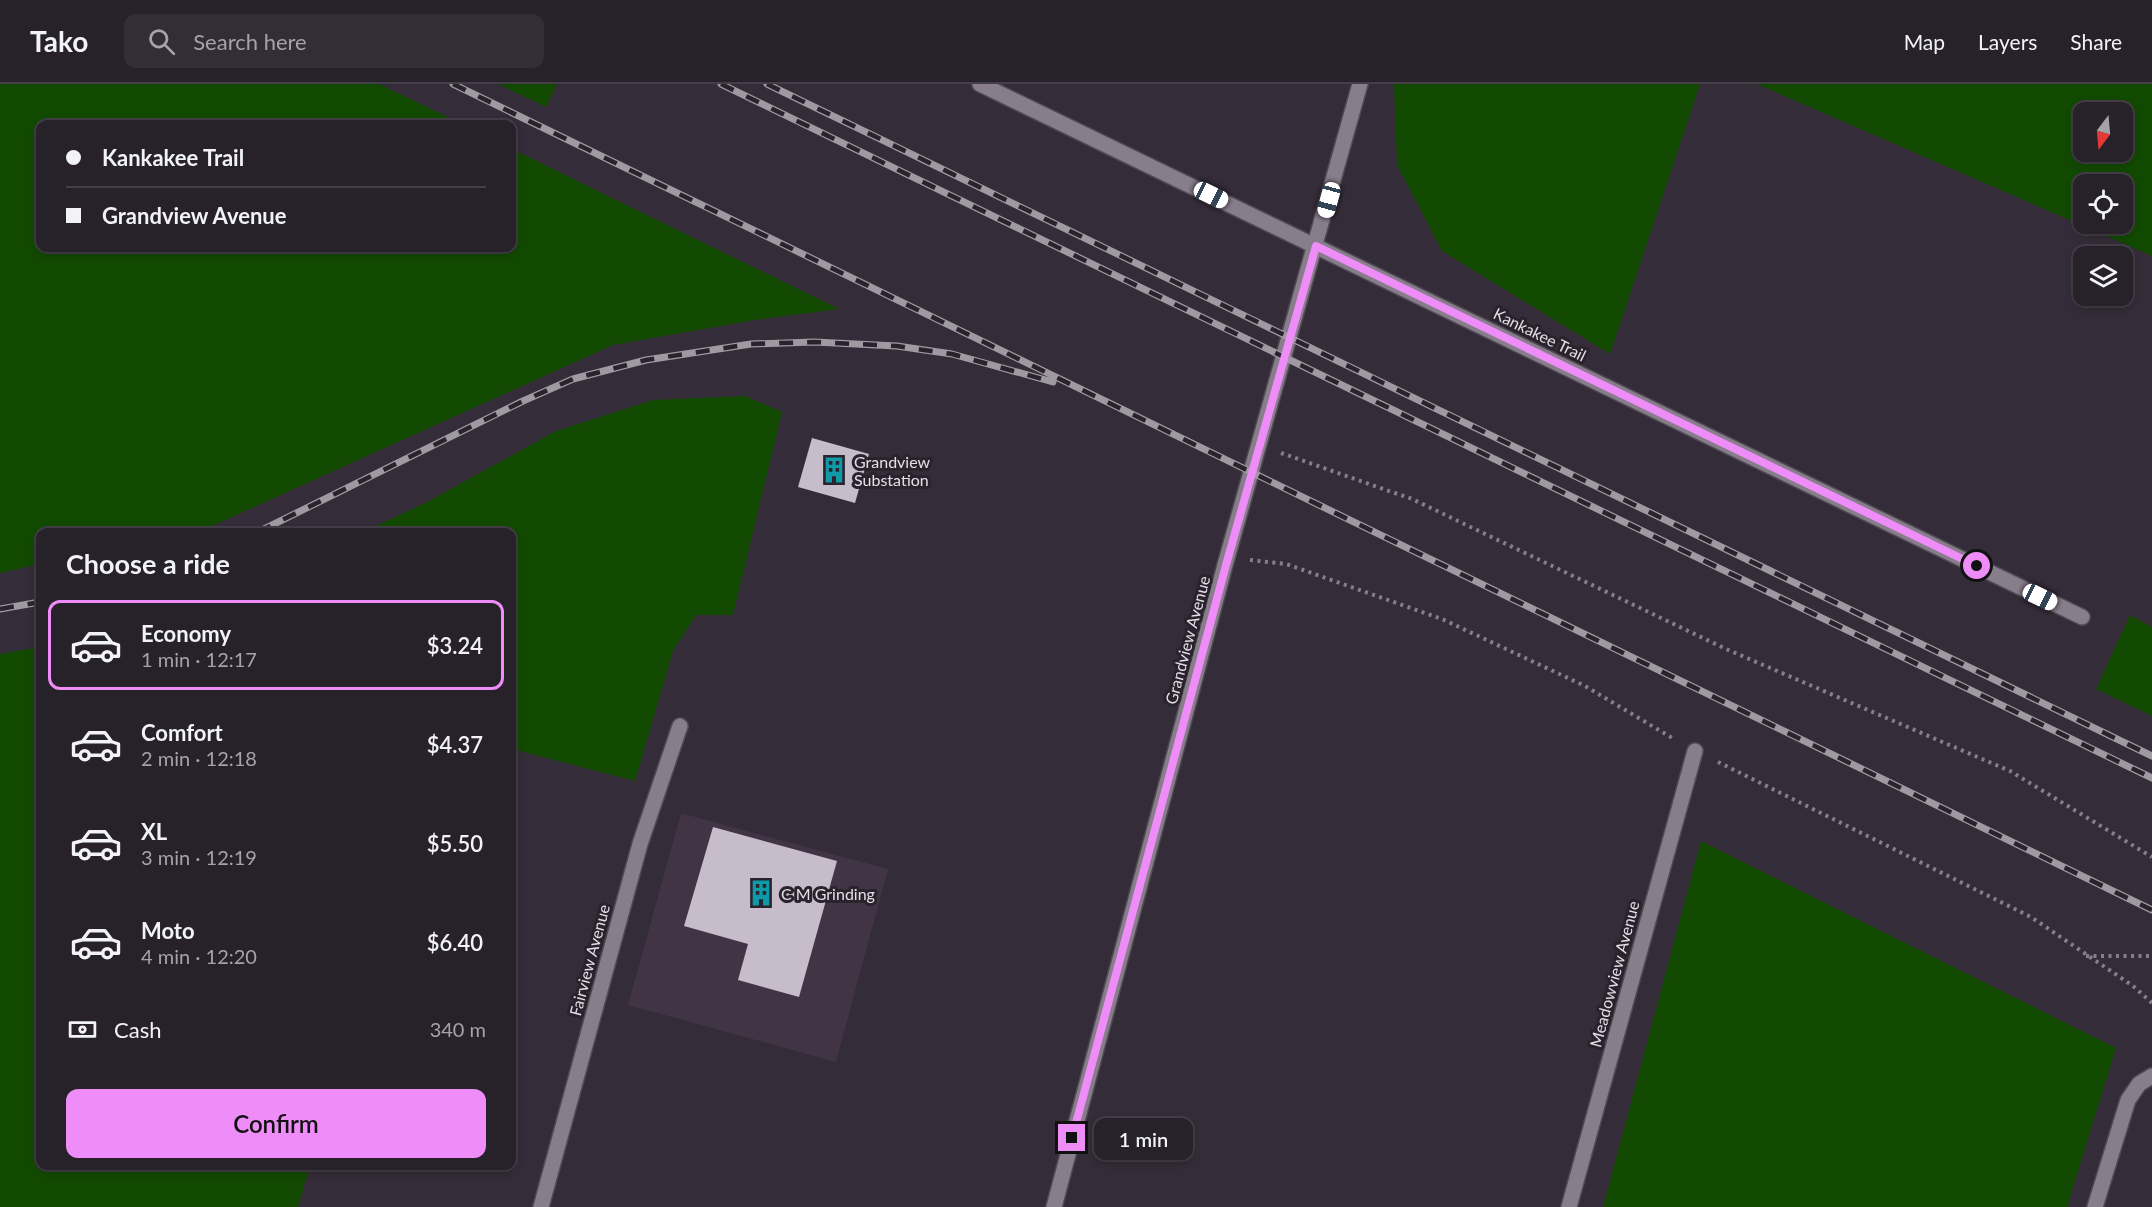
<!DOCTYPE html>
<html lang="en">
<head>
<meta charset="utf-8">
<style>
	body { margin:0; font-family:Lato,sans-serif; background:#332e36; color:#f1f3f6; height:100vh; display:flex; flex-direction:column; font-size:22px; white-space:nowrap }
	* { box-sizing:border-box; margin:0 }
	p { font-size:20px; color:#a4a3a8 }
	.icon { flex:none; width:33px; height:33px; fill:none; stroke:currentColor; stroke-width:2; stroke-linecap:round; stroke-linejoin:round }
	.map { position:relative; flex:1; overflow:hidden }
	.details { position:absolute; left:36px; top:444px; width:480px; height:642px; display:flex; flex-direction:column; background:#27212a; border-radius:12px; box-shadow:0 3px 9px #0003,0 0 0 2px #433e47 }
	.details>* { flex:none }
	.banner { position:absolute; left:36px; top:36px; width:480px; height:132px; border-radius:12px; box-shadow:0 3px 9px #0003,0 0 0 2px #433e47; display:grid; align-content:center; height:132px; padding:0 30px; background:#27212a }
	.needle { width:39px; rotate:196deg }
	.fabs { position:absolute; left:2073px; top:18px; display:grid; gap:12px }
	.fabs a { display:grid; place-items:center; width:60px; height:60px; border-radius:12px; background:#27212a; box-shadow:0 3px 9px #0003,0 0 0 2px #433e47; font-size:30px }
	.end { position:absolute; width:27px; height:27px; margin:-14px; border:8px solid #ee8cf8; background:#111; box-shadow:0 0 0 3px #111 }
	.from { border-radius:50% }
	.bubble { position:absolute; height:42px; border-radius:12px; background:#27212a; box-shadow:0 3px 9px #0003,0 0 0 2px #433e47; font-size:20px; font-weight:600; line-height:42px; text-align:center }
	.car { position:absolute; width:18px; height:36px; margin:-18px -9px; border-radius:8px; box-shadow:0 0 4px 2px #0007; background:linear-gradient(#fff 24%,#345 0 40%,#fff 0 76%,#345 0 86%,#fff 0) }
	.banner b { display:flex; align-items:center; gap:21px; height:57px; font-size:22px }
	.banner b+b { border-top:2px solid #433e47 }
	.banner i { width:15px; height:15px; background:#f1f3f6 }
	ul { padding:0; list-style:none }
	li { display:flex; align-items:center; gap:18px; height:90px; margin:0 12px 9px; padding:0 18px; border:3px solid transparent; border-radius:12px }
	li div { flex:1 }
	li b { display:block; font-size:22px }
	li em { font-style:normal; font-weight:600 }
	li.on { border-color:#ee8cf8 }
	li>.icon { width:54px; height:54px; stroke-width:1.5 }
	h2 { padding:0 30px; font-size:27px; line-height:72px }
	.pay { display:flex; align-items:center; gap:15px; height:66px; padding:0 30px; font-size:22px }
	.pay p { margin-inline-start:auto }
	.button { display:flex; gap:12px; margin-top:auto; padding:12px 30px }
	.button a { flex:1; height:69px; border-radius:12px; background:#ee8cf8; color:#111; font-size:24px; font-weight:600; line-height:69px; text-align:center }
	header { display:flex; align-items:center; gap:36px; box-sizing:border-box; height:84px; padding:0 30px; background:#27212a; border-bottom:2px solid #433e47 }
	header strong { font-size:28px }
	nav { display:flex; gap:33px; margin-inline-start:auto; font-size:21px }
	.search { width:420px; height:54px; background:#332e36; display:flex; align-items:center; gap:15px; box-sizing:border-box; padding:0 21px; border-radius:12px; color:#a4a3a8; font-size:22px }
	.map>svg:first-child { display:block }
	.built { fill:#403445 }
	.green { fill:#124900; fill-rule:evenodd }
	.building { fill:#c6bcca }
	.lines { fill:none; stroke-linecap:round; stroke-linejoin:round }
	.minor-casing { stroke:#504953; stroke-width:18 }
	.path { stroke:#867f89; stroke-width:4; stroke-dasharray:3 4.5; stroke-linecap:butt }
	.minor { stroke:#877d8b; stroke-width:15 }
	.rail-casing { stroke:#9f99a1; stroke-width:7 }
	.rail { stroke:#2a222d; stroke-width:4.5; stroke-dasharray:14; stroke-linecap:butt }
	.route { stroke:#ee8cf8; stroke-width:8 }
	.labels { text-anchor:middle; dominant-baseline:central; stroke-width:6; stroke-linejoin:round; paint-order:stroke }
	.street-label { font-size:16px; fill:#e4dfe6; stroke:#2a222d }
	.poi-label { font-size:16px; fill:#e4dfe6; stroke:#2a222d; text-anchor:start }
</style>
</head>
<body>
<header>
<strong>Tako</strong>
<div class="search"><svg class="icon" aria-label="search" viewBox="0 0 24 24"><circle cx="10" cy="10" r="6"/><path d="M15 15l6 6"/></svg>Search here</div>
<nav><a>Map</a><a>Layers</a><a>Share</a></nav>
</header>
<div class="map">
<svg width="2152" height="1123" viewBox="0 0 2152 1123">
	<rect width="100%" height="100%" fill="#342c38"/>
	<!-- built -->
	<polygon class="built" points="681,729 888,785 836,978 628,921"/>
	<!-- green -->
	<g class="green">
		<polygon points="0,0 379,0 462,40 40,40 40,164 512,164 512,65 839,225 755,236 613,261 212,442 184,448 40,448 40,480 0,489"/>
		<polygon points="498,0 557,0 546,23"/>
		<polygon points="1394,0 1700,0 1610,270 1442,167 1397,81"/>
		<path d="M1757,0h395v172zM2122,28v40h-38v-40zM2084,100h38v40h-38z"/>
		<polygon points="745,312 782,328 733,531 696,531 673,567 635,697 512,665 512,448 363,448 425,419 556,347 653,316"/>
		<polygon points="2130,531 2152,543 2152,632 2096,605"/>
		<polygon points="40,563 40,1082 310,1082 298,1123 0,1123 0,570"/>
		<polygon points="1701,757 2116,964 2067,1123 1603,1123"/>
	</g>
	<!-- building -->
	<g class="building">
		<polygon points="812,354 869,370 855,419 798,403"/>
		<polygon points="713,743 837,777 799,913 738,896 748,860 684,842"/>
	</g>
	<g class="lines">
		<!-- minor casing -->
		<g class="minor-casing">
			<g id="minor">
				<polyline points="980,0 2082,533"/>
				<polyline points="541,1123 640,760 680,642"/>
				<polyline points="1054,1123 1225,481 1360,0"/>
				<polyline points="1569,1123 1695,667"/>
				<polyline points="2095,1123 2128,1016 2139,1000 2152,992"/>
			</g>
		</g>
		<!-- path -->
		<g class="path">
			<polyline points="1281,369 1412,415 1726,565 2010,687 2152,773"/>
			<polyline points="1250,476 1286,480 1442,535 1585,602 1674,655"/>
			<polyline points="1718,678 2031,833 2133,902 2152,919"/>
			<polyline points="2086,872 2152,872"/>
		</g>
		<!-- minor -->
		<use href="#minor" class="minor"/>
		<!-- rail casing -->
		<g class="rail-casing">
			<g id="rail">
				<polyline points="453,0 2152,826"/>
				<polyline points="721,0 2152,694"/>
				<polyline points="767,0 2152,672"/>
				<polyline points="258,448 523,317 573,295 646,276 751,260 814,258 897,262 952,270 1053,298"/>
				<polyline points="0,525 40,518"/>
			</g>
		</g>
		<!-- rail -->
		<use href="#rail" class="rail"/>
	</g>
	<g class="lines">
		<!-- route -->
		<polyline class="route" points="1072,1054 1226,481 1316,162 1977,482"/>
	</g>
	<!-- icons -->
	<defs>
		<g id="building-bare" transform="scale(2.07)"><path d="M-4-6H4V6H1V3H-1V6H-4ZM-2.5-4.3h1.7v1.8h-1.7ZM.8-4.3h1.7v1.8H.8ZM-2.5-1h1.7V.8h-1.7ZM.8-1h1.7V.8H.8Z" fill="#0f9aa8" stroke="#2a222d" stroke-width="2.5" paint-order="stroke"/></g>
	</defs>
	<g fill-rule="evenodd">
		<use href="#building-bare" x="834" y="386"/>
		<use href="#building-bare" x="761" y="809"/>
	</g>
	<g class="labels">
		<!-- street labels -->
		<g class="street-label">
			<text transform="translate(1540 250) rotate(26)">Kankakee Trail</text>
			<text transform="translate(1187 556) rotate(-75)">Grandview Avenue</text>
			<text transform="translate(589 876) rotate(-75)">Fairview Avenue</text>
			<text transform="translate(1614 890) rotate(-75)">Meadowview Avenue</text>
		</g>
		<!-- poi labels -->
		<g class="poi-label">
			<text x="854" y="377">Grandview<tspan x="854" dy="18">Substation</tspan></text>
			<text x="781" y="809">C M Grinding</text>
		</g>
	</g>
</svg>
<div class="fabs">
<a><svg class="needle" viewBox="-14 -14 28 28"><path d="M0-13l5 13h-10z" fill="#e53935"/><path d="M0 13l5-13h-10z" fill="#a4a3a8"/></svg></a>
<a><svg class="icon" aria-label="locate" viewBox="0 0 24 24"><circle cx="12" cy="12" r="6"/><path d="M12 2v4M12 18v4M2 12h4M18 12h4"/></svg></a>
<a><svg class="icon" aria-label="layers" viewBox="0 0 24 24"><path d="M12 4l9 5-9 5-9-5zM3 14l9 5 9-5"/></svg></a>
</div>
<i class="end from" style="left:1977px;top:482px"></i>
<i class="end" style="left:1072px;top:1054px"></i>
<div class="bubble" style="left:1094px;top:1034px;width:99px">1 min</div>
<i class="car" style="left:1211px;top:111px;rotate:116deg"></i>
<i class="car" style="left:1329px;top:116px;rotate:195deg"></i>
<i class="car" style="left:2040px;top:513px;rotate:116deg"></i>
<div class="banner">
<b><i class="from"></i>Kankakee Trail</b>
<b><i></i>Grandview Avenue</b>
</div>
<section class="details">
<h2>Choose a ride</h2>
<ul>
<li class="on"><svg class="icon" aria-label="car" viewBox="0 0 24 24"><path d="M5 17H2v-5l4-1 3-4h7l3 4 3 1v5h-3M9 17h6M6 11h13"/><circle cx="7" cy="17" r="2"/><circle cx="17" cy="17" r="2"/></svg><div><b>Economy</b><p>1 min · 12:17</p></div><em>$3.24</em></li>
<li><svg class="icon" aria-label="car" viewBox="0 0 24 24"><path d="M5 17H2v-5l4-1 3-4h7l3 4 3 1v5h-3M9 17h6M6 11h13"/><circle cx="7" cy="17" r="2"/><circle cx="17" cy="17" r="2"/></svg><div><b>Comfort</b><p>2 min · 12:18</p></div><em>$4.37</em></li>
<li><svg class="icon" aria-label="car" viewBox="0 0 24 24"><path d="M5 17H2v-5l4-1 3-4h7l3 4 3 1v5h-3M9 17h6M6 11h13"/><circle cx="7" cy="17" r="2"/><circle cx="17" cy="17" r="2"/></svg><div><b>XL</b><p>3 min · 12:19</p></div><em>$5.50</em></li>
<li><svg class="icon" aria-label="car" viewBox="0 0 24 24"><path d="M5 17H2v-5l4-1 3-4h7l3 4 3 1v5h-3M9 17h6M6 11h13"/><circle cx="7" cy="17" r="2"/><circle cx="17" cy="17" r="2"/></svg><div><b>Moto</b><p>4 min · 12:20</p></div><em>$6.40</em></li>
</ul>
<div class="pay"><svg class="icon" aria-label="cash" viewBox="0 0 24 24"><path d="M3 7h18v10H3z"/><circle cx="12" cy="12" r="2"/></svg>Cash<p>340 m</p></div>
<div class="button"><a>Confirm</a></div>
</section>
</div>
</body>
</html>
